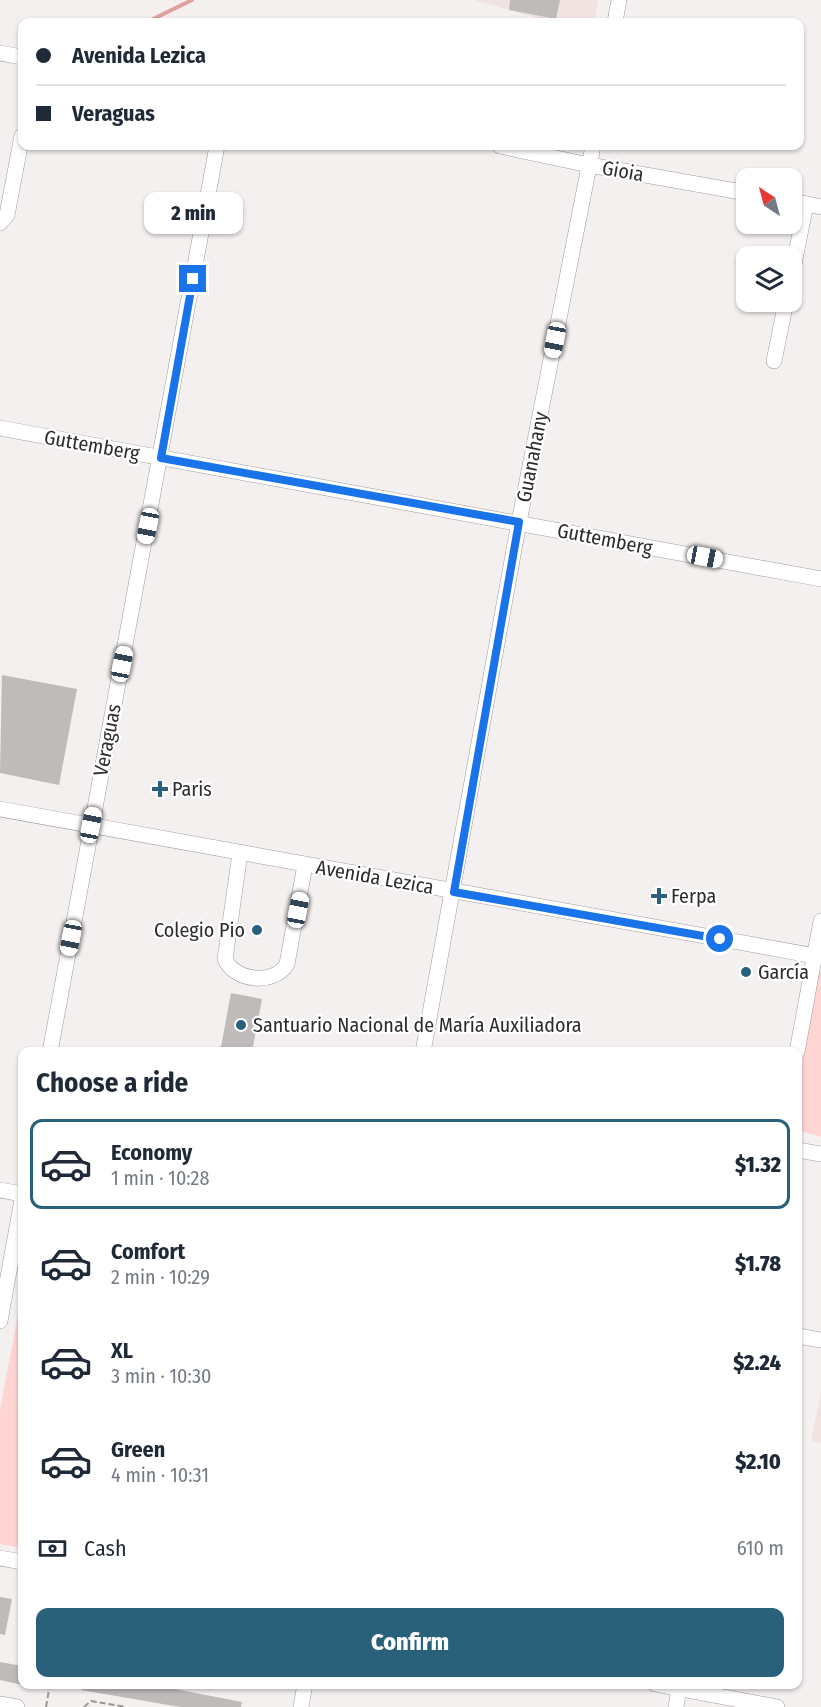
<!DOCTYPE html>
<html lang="en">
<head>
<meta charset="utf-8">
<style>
	body { margin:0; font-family:"Fira Sans Condensed",sans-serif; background:#f2f2f3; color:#1f2937; height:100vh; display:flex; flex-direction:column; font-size:22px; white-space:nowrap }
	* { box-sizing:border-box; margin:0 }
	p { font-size:20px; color:#747a83 }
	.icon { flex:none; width:33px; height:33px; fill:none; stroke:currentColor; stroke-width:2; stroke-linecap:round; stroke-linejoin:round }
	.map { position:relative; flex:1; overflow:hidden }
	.sheet { position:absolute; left:18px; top:1047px; width:784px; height:642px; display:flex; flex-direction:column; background:#fff; border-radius:12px; box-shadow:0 2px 4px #0004 }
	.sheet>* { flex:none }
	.top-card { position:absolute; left:18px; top:18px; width:786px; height:132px; border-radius:12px; box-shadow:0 2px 4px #0004; display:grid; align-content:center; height:132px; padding:0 18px; background:#fff }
	.needle { width:39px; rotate:324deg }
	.tools { position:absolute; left:736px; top:168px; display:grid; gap:12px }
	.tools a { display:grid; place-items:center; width:66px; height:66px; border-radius:12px; background:#fff; box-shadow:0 2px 4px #0004; font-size:30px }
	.end { position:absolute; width:27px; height:27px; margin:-14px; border:8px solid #1a73e8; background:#fff; box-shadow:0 0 0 3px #fff }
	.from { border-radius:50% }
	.bubble { position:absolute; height:42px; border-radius:12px; background:#fff; box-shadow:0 2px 4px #0004; font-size:20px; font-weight:800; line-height:42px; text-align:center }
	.car { position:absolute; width:18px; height:36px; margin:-18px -9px; border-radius:8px; box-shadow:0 0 4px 2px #0007; background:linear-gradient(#fff 24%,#345 0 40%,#fff 0 76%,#345 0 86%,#fff 0) }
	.top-card b { display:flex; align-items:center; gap:21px; height:57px; font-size:22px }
	.top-card b+b { border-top:2px solid #e0e1e3 }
	.top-card i { width:15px; height:15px; background:#1f2937 }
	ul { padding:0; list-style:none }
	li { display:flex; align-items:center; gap:18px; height:90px; margin:0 12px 9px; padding:0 6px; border:3px solid transparent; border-radius:12px }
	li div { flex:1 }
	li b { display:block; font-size:22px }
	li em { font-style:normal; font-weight:800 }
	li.current { border-color:#29617b }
	li>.icon { width:54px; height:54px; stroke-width:1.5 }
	h2 { padding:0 18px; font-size:27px; line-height:72px }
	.pay { display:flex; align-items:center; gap:15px; height:66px; padding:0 18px; font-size:22px }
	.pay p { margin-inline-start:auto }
	.cta { display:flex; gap:12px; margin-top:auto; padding:12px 18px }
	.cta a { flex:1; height:69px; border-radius:12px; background:#29617b; color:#fff; font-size:24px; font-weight:800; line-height:69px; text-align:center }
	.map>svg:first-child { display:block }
	.built { fill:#f1e3e2 }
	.green { fill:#ffd5d3 }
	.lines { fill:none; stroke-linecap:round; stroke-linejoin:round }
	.stream { stroke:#e0a19f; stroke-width:4 }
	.building { fill:#c0bbbb }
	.minor-casing { stroke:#a19c9b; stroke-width:16 }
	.path { stroke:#9a9696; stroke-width:2; stroke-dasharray:6 3; stroke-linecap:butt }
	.minor { stroke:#fff; stroke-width:15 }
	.route { stroke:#1a73e8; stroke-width:8 }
	.poi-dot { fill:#29617b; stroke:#fff; stroke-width:2 }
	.labels { text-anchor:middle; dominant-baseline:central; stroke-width:4.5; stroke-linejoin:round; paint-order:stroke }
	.street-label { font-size:20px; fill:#2d2b2b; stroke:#fff }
	.poi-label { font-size:20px; fill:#2d2b2b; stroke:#fff; text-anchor:start }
</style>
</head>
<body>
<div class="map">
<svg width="821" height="1707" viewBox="0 0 821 1707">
	<rect width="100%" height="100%" fill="#f5f0f0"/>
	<!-- built -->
	<g class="built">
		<polygon points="474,0 598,0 594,22 551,22"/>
		<polygon points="821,1391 821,1443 811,1441"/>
	</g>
	<!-- green -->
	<g class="green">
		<polygon points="821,971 821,1137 798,1130 798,1084 816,980"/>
		<polygon points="22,1293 22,1548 0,1544 0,1410"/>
	</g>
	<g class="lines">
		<!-- stream -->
		<polyline class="stream" points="147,22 192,0"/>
	</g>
	<!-- building -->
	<g class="building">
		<polygon points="510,0 560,0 556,19 509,10"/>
		<polygon points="2,675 77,689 59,785 0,773"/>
		<polygon points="231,993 262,999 252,1052 220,1052"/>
		<polygon points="0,1597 12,1599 5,1635 0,1634"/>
		<polygon points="0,1662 22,1666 22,1685 0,1680"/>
		<polygon points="82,1684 149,1684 242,1702 241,1707 180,1707 81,1690"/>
	</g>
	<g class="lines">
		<!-- minor casing -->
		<g class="minor-casing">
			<g id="minor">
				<polyline points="615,22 619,0"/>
				<polyline points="0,53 22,57"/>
				<polyline points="500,146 589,165 747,193"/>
				<polyline points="792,201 821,207"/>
				<polyline points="0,223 7,215 22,136"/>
				<polyline points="792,274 806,204"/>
				<polyline points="774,361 786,302"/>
				<polyline points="0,428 821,579"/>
				<polyline points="0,809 821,957"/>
				<path d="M240,853l-15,106c9,22 49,27 62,5l18,-99"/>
				<polyline points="50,1052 217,146"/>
				<polyline points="423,1052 519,522 593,146"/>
				<polyline points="797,1052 821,921"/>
				<polyline points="798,1150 821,1154"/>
				<polyline points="0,1190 22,1194"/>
				<polyline points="0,1321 22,1200"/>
				<polyline points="798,1336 821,1340"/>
				<polyline points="0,1558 22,1562"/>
				<polyline points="655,1684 777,1707"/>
				<polyline points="0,1704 17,1707"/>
				<polyline points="301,1707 305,1684"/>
				<polyline points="676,1707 680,1684"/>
			</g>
		</g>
		<!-- path -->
		<g class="path">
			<polyline points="46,1707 50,1684"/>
			<polyline points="84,1707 91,1701 126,1707"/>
		</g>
		<!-- minor -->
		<use href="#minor" class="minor"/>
	</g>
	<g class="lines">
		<!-- route -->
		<polyline class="route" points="193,279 161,458 519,522 454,892 720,939"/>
	</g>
	<!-- markers -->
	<g class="poi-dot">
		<path d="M157 780h6v6h6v6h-6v6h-6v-6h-6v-6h6z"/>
		<path d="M656 887h6v6h6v6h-6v6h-6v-6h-6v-6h6z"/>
		<circle cx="257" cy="930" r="6"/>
		<circle cx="746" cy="972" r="6"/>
		<circle cx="241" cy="1025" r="6"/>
	</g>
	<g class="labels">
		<!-- street labels -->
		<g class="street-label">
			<text transform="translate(623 171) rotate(10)">Gioia</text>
			<text transform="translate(92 445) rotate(10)">Guttemberg</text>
			<text transform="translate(532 457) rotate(-79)">Guanahany</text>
			<text transform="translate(605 539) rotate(11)">Guttemberg</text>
			<text transform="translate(107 740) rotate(-79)">Veraguas</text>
			<text transform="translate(375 877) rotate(10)">Avenida Lezica</text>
		</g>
		<!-- poi labels -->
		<g class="poi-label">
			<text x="172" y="789">Paris</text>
			<text x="671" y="896">Ferpa</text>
			<text x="245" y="930" text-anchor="end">Colegio Pio</text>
			<text x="758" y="972">García</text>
			<text x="253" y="1025">Santuario Nacional de María Auxiliadora</text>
		</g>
	</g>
</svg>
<div class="tools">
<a><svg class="needle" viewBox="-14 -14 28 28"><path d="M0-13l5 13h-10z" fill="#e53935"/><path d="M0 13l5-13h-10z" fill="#747a83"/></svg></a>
<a><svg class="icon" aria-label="layers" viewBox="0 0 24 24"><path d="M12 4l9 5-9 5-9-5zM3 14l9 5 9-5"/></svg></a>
</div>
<i class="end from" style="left:720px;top:939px"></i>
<i class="end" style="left:193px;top:279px"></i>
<div class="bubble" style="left:144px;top:192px;width:99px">2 min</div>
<i class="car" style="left:555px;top:340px;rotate:191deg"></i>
<i class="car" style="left:148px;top:526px;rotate:191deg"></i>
<i class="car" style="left:705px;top:557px;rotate:101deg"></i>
<i class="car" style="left:122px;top:664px;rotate:11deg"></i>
<i class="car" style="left:91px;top:825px;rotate:11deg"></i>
<i class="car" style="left:298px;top:910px;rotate:11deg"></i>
<i class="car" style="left:71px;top:938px;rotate:191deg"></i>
<div class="top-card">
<b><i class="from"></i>Avenida Lezica</b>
<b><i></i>Veraguas</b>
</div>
<section class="sheet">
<h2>Choose a ride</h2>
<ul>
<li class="current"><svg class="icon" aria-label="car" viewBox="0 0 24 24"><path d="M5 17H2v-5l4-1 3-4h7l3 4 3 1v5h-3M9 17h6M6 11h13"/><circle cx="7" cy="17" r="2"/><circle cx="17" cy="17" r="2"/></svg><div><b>Economy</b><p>1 min · 10:28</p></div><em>$1.32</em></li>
<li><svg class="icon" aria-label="car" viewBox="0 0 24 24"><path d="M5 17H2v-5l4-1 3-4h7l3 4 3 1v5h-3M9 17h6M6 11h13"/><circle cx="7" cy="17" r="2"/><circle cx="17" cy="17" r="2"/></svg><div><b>Comfort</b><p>2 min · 10:29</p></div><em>$1.78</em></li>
<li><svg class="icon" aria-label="car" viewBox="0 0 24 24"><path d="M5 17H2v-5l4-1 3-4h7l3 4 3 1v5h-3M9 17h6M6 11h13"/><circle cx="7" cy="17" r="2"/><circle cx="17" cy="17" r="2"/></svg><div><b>XL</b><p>3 min · 10:30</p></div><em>$2.24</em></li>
<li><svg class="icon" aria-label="car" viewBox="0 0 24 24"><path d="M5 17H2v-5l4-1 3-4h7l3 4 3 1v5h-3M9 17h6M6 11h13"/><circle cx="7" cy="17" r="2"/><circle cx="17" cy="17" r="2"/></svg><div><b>Green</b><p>4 min · 10:31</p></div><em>$2.10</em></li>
</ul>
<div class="pay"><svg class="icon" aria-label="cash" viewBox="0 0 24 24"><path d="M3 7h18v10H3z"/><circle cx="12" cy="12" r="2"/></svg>Cash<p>610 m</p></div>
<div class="cta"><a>Confirm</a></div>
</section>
</div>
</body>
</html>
